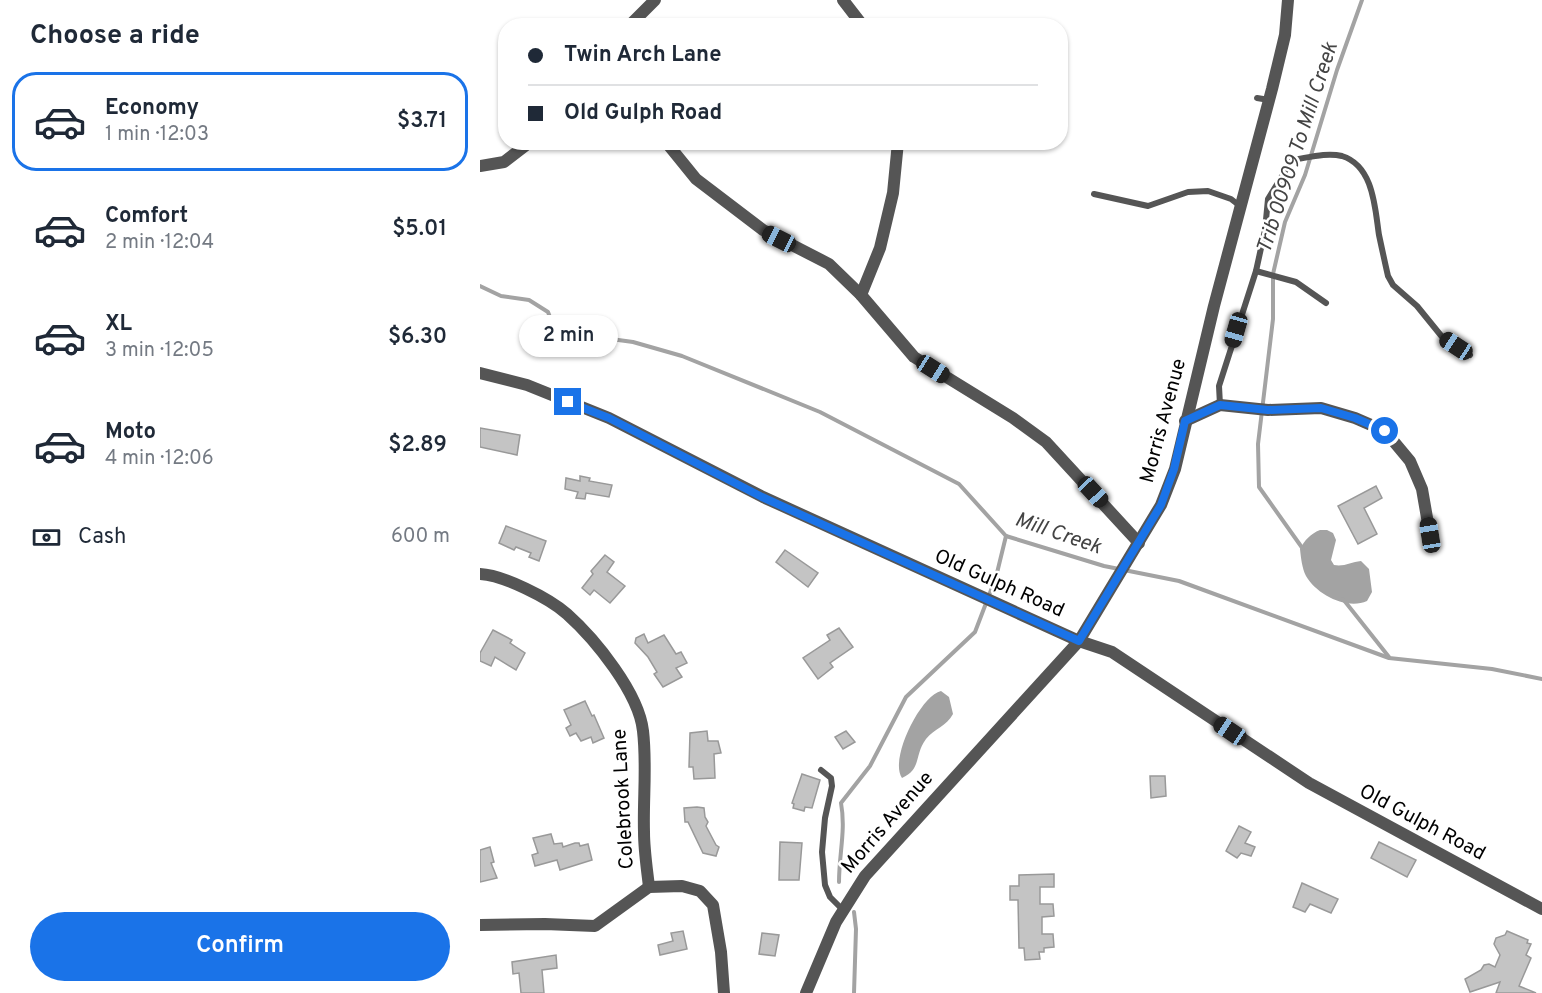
<!DOCTYPE html>
<html lang="en">
<head>
<meta charset="utf-8">
<style>
	body { margin:0; font-family:Overpass,sans-serif; background:#f6f6f7; color:#1f2937; height:100vh; display:flex; flex-direction:column; font-size:22px; white-space:nowrap }
	* { box-sizing:border-box; margin:0 }
	p { font-size:20px; color:#747a83 }
	.icon { flex:none; width:33px; height:33px; fill:none; stroke:currentColor; stroke-width:2; stroke-linecap:round; stroke-linejoin:round }
	.map { position:relative; flex:1; overflow:hidden }
	.sheet { display:flex; flex-direction:column; background:#fff; width:480px }
	.sheet>* { flex:none }
	.banner { position:absolute; left:18px; top:18px; width:570px; height:132px; border-radius:24px; box-shadow:0 2px 4px #0004; display:grid; align-content:center; height:132px; padding:0 30px; background:#fff }
	.end { position:absolute; width:27px; height:27px; margin:-14px; border:8px solid #1a73e8; background:#fff; box-shadow:0 0 0 3px #fff }
	.from { border-radius:50% }
	.bubble { position:absolute; height:42px; border-radius:21px; background:#fff; box-shadow:0 2px 4px #0004; font-size:20px; font-weight:600; line-height:42px; text-align:center }
	.car { position:absolute; width:18px; height:36px; margin:-18px -9px; border-radius:8px; box-shadow:0 0 4px 2px #0007; background:linear-gradient(#222 24%,#8ab4d8 0 40%,#222 0 76%,#8ab4d8 0 86%,#222 0) }
	.banner b { display:flex; align-items:center; gap:21px; height:57px; font-size:22px }
	.banner b+b { border-top:2px solid #e0e1e3 }
	.banner i { width:15px; height:15px; background:#1f2937 }
	ul { padding:0; list-style:none }
	li { display:flex; align-items:center; gap:18px; height:99px; margin:0 12px 9px; padding:0 18px; border:3px solid transparent; border-radius:24px }
	li div { flex:1 }
	li b { display:block; font-size:22px }
	li em { font-style:normal; font-weight:600 }
	li.on { border-color:#1a73e8 }
	li>.icon { width:54px; height:54px; stroke-width:1.5 }
	h2 { padding:0 30px; font-size:27px; line-height:72px }
	.pay { display:flex; align-items:center; gap:15px; height:66px; padding:0 30px; font-size:22px }
	.pay p { margin-inline-start:auto }
	.action { display:flex; gap:12px; margin-top:auto; padding:12px 30px }
	.action a { flex:1; height:69px; border-radius:36px; background:#1a73e8; color:#fff; font-size:24px; font-weight:600; line-height:69px; text-align:center }
	main { display:flex; flex:1; min-height:0 }
	.map>svg:first-child { display:block }
	.water { fill:#a3a3a3 }
	.lines { fill:none; stroke-linecap:round; stroke-linejoin:round }
	.stream { stroke:#a3a3a3; stroke-width:4 }
	.building { fill:#c4c4c4; stroke:#999; stroke-width:1.5 }
	.service { stroke:#555; stroke-width:6 }
	.minor { stroke:#555; stroke-width:12 }
	.tertiary { stroke:#555; stroke-width:12 }
	.route { stroke:#1a73e8; stroke-width:8 }
	.labels { text-anchor:middle; dominant-baseline:central; stroke-width:5; stroke-linejoin:round; paint-order:stroke }
	.street-label { font-size:20px; fill:#000; stroke:#fff }
	.water-label { font-size:21px; font-style:italic; fill:#444; stroke:#fff }
</style>
</head>
<body>
<main>
<section class="sheet">
<h2>Choose a ride</h2>
<ul>
<li class="on"><svg class="icon" aria-label="car" viewBox="0 0 24 24"><path d="M5 17H2v-5l4-1 3-4h7l3 4 3 1v5h-3M9 17h6M6 11h13"/><circle cx="7" cy="17" r="2"/><circle cx="17" cy="17" r="2"/></svg><div><b>Economy</b><p>1 min · 12:03</p></div><em>$3.71</em></li>
<li><svg class="icon" aria-label="car" viewBox="0 0 24 24"><path d="M5 17H2v-5l4-1 3-4h7l3 4 3 1v5h-3M9 17h6M6 11h13"/><circle cx="7" cy="17" r="2"/><circle cx="17" cy="17" r="2"/></svg><div><b>Comfort</b><p>2 min · 12:04</p></div><em>$5.01</em></li>
<li><svg class="icon" aria-label="car" viewBox="0 0 24 24"><path d="M5 17H2v-5l4-1 3-4h7l3 4 3 1v5h-3M9 17h6M6 11h13"/><circle cx="7" cy="17" r="2"/><circle cx="17" cy="17" r="2"/></svg><div><b>XL</b><p>3 min · 12:05</p></div><em>$6.30</em></li>
<li><svg class="icon" aria-label="car" viewBox="0 0 24 24"><path d="M5 17H2v-5l4-1 3-4h7l3 4 3 1v5h-3M9 17h6M6 11h13"/><circle cx="7" cy="17" r="2"/><circle cx="17" cy="17" r="2"/></svg><div><b>Moto</b><p>4 min · 12:06</p></div><em>$2.89</em></li>
</ul>
<div class="pay"><svg class="icon" aria-label="cash" viewBox="0 0 24 24"><path d="M3 7h18v10H3z"/><circle cx="12" cy="12" r="2"/></svg>Cash<p>600 m</p></div>
<div class="action"><a>Confirm</a></div>
</section>
<div class="map">
<svg width="1062" height="993" viewBox="0 0 1062 993">
	<rect width="100%" height="100%" fill="#fff"/>
	<!-- water -->
	<g class="water">
		<path d="M840,530h7l6,3 3,7 -5,20 3,5c10,2 17,-3 27,-4l8,8 3,23 -5,9c-20,9 -50,-6 -61,-25 -4,-8 -5,-18 -6,-27 5,-9 10,-15 20,-19z"/>
		<path d="M461,691l8,6 4,17c-6,12 -19,15 -27,25 -12,16 -4,30 -24,39 -13,-18 18,-82 39,-87z"/>
	</g>
	<g class="lines">
		<!-- stream -->
		<g class="stream">
			<polyline points="0,286 21,296 49,300 68,312 76,333 89,342 110,345 131,339 153,342 202,356 340,412 479,484 526,536 624,566 699,581 909,658 1012,669 1062,679"/>
			<polyline points="823,549 779,487 778,444 793,319 793,274 805,222 825,175 857,70 882,0"/>
			<polyline points="863,599 909,657"/>
			<path d="M359,882c0,-28 7,-52 2,-79l29,-37 36,-69 69,-65 21,-55 10,-41"/>
			<polyline points="374,993 376,929 374,912"/>
		</g>
	</g>
	<!-- building -->
	<g class="building">
		<polygon points="0,428 40,435 37,455 0,447"/>
		<polygon points="100,476 110,478 109,481 132,485 129,497 106,493 105,499 96,498 98,492 85,489 86,478 100,481"/>
		<polygon points="896,486 902,498 884,508 897,534 878,544 858,506"/>
		<polygon points="26,526 66,541 59,561 49,557 51,553 36,547 34,550 19,543"/>
		<polygon points="305,550 338,573 328,587 296,562"/>
		<polygon points="125,555 134,562 127,572 145,586 130,603 114,590 110,595 102,588 113,574 111,571"/>
		<polygon points="359,628 373,647 350,663 353,667 338,679 323,658 350,640 347,635"/>
		<polygon points="13,630 32,640 30,643 45,653 36,670 15,657 11,666 0,661 0,653"/>
		<polygon points="164,634 168,643 184,635 196,654 201,652 207,663 196,668 202,677 183,687 174,674 177,672 168,657 155,643 156,638"/>
		<polygon points="105,701 112,716 114,715 124,738 113,743 111,737 101,741 96,733 90,736 86,728 91,725 84,710"/>
		<polygon points="227,731 228,741 238,741 241,753 234,754 235,778 214,779 213,767 209,767 210,733"/>
		<polygon points="366,731 375,742 363,749 355,737"/>
		<polygon points="322,774 340,780 332,808 325,807 324,811 313,808 314,804 312,803"/>
		<polygon points="670,776 685,776 686,796 671,798"/>
		<polygon points="217,807 224,808 225,817 228,822 226,826 236,845 239,847 236,856 223,853 208,822 205,822 204,808"/>
		<polygon points="759,826 771,832 765,843 775,847 771,856 761,853 757,858 746,851"/>
		<polygon points="71,834 74,844 82,843 83,847 95,843 99,843 100,846 108,844 112,860 80,870 77,860 55,866 52,855 58,853 53,838"/>
		<polygon points="300,842 322,843 319,880 299,880"/>
		<polygon points="899,842 936,860 927,877 891,858"/>
		<polygon points="10,847 14,862 11,863 17,878 0,882 0,850"/>
		<polygon points="574,874 574,887 560,887 560,904 573,904 574,916 562,917 562,934 573,934 574,947 564,948 564,952 559,952 560,959 545,960 544,948 539,948 538,900 530,900 530,886 539,886 539,875"/>
		<polygon points="822,883 858,899 851,913 830,904 825,912 813,907"/>
		<polygon points="203,931 207,949 180,955 178,945 193,941 191,933"/>
		<polygon points="1027,931 1048,940 1047,943 1051,944 1046,955 1051,958 1039,986 1056,993 1016,993 1020,982 990,992 985,979 1001,970 1004,965 1009,964 1015,967 1020,955 1014,944 1016,938 1025,935"/>
		<polygon points="282,933 299,935 295,956 279,954"/>
		<polygon points="76,955 77,968 62,970 64,993 41,993 39,973 33,974 32,962"/>
	</g>
	<g class="lines">
		<!-- service -->
		<g class="service">
			<polyline points="777,98 789,100"/>
			<polyline points="614,194 668,206 708,192 728,191 751,199 760,206"/>
			<polyline points="776,271 816,282 846,303"/>
			<path d="M740,405l-1,-19 37,-115 9,-41 3,-31 24,-39c15,-2 34,-8 50,-4 32,10 33,53 37,79 3,14 6,28 9,41l5,9 24,21 26,32 27,17"/>
			<polyline points="341,770 351,778 352,786 345,818 342,852 345,885 350,897 363,910"/>
		</g>
		<!-- minor -->
		<g class="minor">
			<polyline points="363,0 383,26"/>
			<polyline points="149,26 175,0"/>
			<polyline points="186,142 216,179 283,230 349,264 381,295 434,357 533,418 566,442 659,543"/>
			<polyline points="0,166 24,162 50,142"/>
			<polyline points="381,295 400,248 413,193 418,142"/>
			<polyline points="705,421 740,405 788,410 841,408 875,418 905,431 930,461 942,489 950,535"/>
			<path d="M0,574c23,1 69,24 87,40 28,25 72,79 76,117 4,34 0,68 1,101 0,18 3,37 5,55"/>
			<polyline points="0,925 65,924 115,926 169,887 202,886 220,891 233,905 241,952 244,993"/>
		</g>
		<!-- tertiary -->
		<g class="tertiary">
			<polyline points="0,373 47,385 129,418 283,497 599,641 632,652 829,783 1062,909"/>
			<polyline points="326,993 356,922 385,876 599,641 681,505 695,469 734,306 792,89 805,35 808,0"/>
		</g>
	</g>
	<g class="lines">
		<!-- route -->
		<polyline class="route" points="88,402 129,418 282,497 599,641 681,505 694,469 705,421 740,405 788,410 841,408 875,418 905,431"/>
	</g>
	<g class="labels">
		<!-- street labels -->
		<g class="street-label">
			<text transform="translate(684 421) rotate(-75)">Morris Avenue</text>
			<text transform="translate(519 584) rotate(24)">Old Gulph Road</text>
			<text transform="translate(144 799) rotate(-93)">Colebrook Lane</text>
			<text transform="translate(408 823) rotate(-49)">Morris Avenue</text>
			<text transform="translate(942 823) rotate(28)">Old Gulph Road</text>
		</g>
		<!-- water labels -->
		<g class="water-label">
			<text transform="translate(818 148) rotate(-72)">Trib 00909 To Mill Creek</text>
			<text transform="translate(578 534) rotate(19)">Mill Creek</text>
		</g>
	</g>
</svg>
<i class="end from" style="left:905px;top:431px"></i>
<i class="end" style="left:88px;top:402px"></i>
<div class="bubble" style="left:39px;top:315px;width:99px">2 min</div>
<i class="car" style="left:299px;top:239px;rotate:297deg"></i>
<i class="car" style="left:756px;top:330px;rotate:196deg"></i>
<i class="car" style="left:976px;top:346px;rotate:303deg"></i>
<i class="car" style="left:453px;top:369px;rotate:122deg"></i>
<i class="car" style="left:613px;top:492px;rotate:137deg"></i>
<i class="car" style="left:950px;top:535px;rotate:351deg"></i>
<i class="car" style="left:750px;top:731px;rotate:304deg"></i>
<div class="banner">
<b><i class="from"></i>Twin Arch Lane</b>
<b><i></i>Old Gulph Road</b>
</div>
</div>
</main>
</body>
</html>
